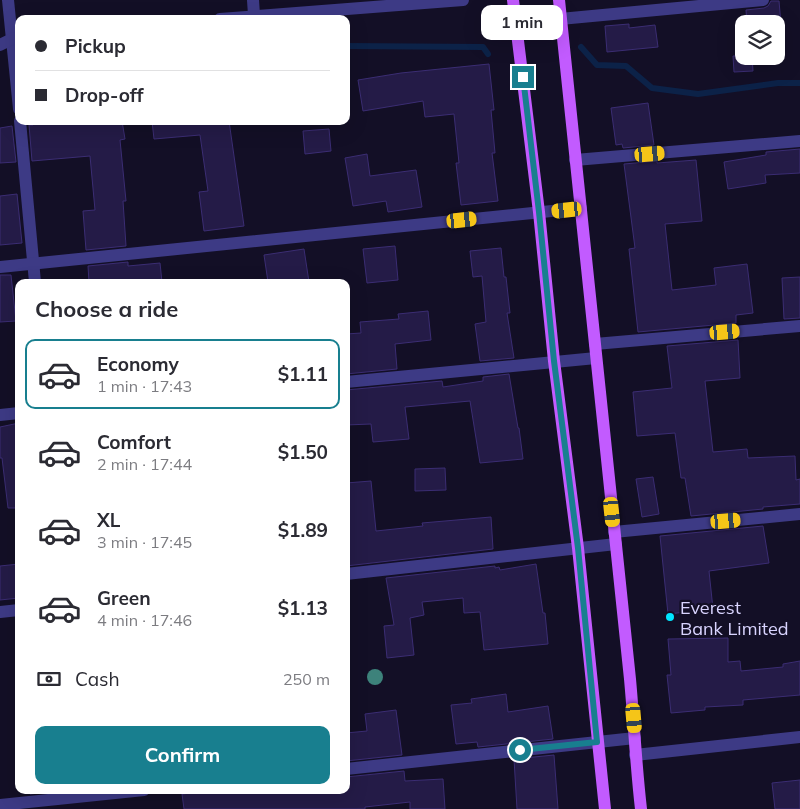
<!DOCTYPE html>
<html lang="en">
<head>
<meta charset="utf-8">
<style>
	body { margin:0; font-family:Mulish,sans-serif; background:#f2f2f3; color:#2b2b33; height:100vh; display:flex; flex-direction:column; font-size:19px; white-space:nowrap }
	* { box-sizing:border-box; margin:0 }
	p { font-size:16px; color:#7c7c81 }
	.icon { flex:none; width:28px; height:28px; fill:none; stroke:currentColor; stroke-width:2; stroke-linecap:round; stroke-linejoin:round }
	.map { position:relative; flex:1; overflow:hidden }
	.details { position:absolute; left:15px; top:279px; width:335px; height:515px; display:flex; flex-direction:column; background:#fff; border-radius:10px; box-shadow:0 5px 20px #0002 }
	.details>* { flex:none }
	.top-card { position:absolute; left:15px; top:15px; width:335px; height:110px; border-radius:10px; box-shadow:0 5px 20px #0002; display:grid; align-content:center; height:110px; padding:0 20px; background:#fff }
	.fabs { position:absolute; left:735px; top:15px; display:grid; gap:10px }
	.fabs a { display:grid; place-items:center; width:50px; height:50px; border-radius:10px; background:#fff; box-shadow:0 5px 20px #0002; font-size:25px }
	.end { position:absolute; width:22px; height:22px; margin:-11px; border:6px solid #187f8f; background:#fff; box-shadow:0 0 0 2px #fff }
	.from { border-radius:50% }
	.bubble { position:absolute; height:35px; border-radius:10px; background:#fff; box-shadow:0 5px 20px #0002; font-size:16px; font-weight:700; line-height:35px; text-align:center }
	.car { position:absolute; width:15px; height:30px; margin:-15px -8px; border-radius:6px; box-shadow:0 0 4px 1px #0007; background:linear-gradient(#f5c518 24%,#345 0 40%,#f5c518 0 76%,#345 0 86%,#f5c518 0) }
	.top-card b { display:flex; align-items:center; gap:18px; height:48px; font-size:19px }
	.top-card b+b { border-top:1px solid #e1e1e2 }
	.top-card i { width:12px; height:12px; background:#2b2b33 }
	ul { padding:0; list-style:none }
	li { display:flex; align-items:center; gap:15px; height:70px; margin:0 10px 8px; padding:0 10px; border:2px solid transparent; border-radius:10px }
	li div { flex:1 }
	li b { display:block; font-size:19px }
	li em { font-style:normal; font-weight:700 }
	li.active { border-color:#187f8f }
	li>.icon { width:45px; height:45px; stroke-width:1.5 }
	h2 { padding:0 20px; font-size:22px; line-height:60px }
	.pay { display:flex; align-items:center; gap:12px; height:55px; padding:0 20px; font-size:19px }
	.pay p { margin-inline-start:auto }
	.cta { display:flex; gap:10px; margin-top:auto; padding:10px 20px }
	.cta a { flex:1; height:58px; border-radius:10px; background:#187f8f; color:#fff; font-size:20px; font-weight:700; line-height:58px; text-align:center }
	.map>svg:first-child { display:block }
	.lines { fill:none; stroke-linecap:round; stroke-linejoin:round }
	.stream { stroke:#0c2248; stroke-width:6 }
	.building { fill:#241b47; stroke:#3b2d73 }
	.minor { stroke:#3d3a85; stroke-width:12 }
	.primary { stroke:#c25bff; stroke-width:12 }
	.tree { fill:#3d827b }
	.route { stroke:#187f8f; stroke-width:6 }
	.poi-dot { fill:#00e5ff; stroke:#130f26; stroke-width:2 }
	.labels { text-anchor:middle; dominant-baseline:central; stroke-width:4.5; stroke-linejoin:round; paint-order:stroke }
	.poi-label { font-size:18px; fill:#d9d4ff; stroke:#130f26; text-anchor:start }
</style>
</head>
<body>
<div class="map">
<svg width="800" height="809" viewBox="0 0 800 809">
	<rect width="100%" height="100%" fill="#130f26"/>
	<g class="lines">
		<!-- stream -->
		<g class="stream">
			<polyline points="346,46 483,47 488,54"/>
			<polyline points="581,47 597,65 626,66 652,88 698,94 778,83 800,83"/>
		</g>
	</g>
	<!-- building -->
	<g class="building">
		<polygon points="771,1 779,1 781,24 747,24 746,10 764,8 768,6"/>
		<polygon points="629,24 629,28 655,25 658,47 607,52 605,26"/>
		<polygon points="733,56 752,56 753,71 734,72"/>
		<polygon points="489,64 494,110 491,110 495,153 492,153 498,201 461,205 456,163 459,163 454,114 425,117 423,101 363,111 358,80 401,73"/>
		<polygon points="648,103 654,145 623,148 622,144 616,145 611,108"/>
		<polygon points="32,121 122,121 125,139 120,140 126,201 123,201 126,246 86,250 83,211 95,210 90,156 32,161 29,125 33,125"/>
		<polygon points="152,121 229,121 244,226 204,231 199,192 208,191 200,135 154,139"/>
		<polygon points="12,126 16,162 0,163 0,128"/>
		<polygon points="329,129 331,151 305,154 303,131"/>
		<polygon points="800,149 800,173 765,175 766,183 728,189 724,162 766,155 766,152"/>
		<polygon points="367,154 370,176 416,170 422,207 388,212 386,201 353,206 345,158"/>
		<polygon points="696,160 702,221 665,224 672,290 716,285 714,268 747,264 753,313 736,315 736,323 638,332 629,249 635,248 624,164 657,161 657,163"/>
		<polygon points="17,194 22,243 0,245 0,196"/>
		<polygon points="395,246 398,280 367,283 363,249"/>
		<polygon points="501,248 504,277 506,277 510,313 507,313 514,358 480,361 475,324 486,322 482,276 473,277 470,251"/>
		<polygon points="304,249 309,282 268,282 264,255"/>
		<polygon points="128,262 128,266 160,263 162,282 89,282 88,266"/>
		<polygon points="0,275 11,275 16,321 0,322"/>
		<polygon points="800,277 800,318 784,319 782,278"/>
		<polygon points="428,311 431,340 395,344 397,369 346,374 346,334 361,333 360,322 399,319 398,314"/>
		<polygon points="738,340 740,378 705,381 713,452 747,449 748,458 795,456 796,480 800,479 800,504 763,507 763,509 691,516 685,478 681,478 675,433 637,436 633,392 672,388 667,346"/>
		<polygon points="509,374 518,428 519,428 523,459 480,463 470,401 405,407 409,439 373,442 371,424 346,425 346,390 442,381 443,387 483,381 483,377"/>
		<polygon points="19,423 19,508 8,508 2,458 0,458 0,427"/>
		<polygon points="445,468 446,490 415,491 415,469"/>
		<polygon points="653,477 659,514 642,517 636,479"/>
		<polygon points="371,481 376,531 423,526 422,523 491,517 493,549 346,566 346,483"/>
		<polygon points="763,526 769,563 709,571 713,609 668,614 660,536"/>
		<polygon points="19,564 19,598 0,600 0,566"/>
		<polygon points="536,564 543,613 545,613 548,644 484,650 480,612 464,613 463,598 422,602 424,615 410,618 414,655 387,658 384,626 394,625 386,578 495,566 495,568 499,567 500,570"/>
		<polygon points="728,638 728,662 740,661 741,671 783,667 783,664 800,661 800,695 743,700 743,705 705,707 705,710 671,713 667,675 671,675 668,639"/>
		<polygon points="506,694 508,712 548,706 553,739 478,747 477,742 456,744 451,705 472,703 471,699"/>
		<polygon points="396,710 402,755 346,761 346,733 367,731 365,714"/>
		<polygon points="554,755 558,809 517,809 514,759"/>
		<polygon points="404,771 405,781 443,779 445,809 410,809 410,802 365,807 365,809 184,809 182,794 218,790 346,790 346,777"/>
		<polygon points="800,780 800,809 775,809 772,783"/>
		<polygon points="30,790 66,790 30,794"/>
	</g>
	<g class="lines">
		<!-- minor -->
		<g class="minor">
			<polyline points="8,0 19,109"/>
			<polyline points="253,0 254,15"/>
			<polyline points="220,19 463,0"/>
			<polyline points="560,19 763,0"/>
			<polyline points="0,45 12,39 19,38"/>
			<polyline points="20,121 35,282"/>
			<polyline points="575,160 800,141"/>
			<polyline points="0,267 581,208"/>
			<polyline points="595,344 800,326"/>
			<polyline points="346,382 596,358"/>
			<polyline points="0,415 19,413"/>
			<polyline points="614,532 800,514"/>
			<polyline points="346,574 616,544"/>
			<polyline points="0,612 19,610"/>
			<polyline points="635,755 800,737"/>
			<polyline points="346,769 635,738"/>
			<polyline points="0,805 144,790"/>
		</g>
		<!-- primary -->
		<g class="primary">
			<polyline points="513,0 539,212 554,361 578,548 605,809"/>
			<path d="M559,0l71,679c4,44 6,87 11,130"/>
		</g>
	</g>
	<!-- trees -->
	<circle class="tree" cx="375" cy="677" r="8"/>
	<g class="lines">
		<!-- route -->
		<polyline class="route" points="520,750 597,742 578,548 554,361 539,212 523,77"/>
	</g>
	<!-- markers -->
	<circle class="poi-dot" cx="670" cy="617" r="5"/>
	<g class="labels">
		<!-- poi labels -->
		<g class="poi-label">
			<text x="680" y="607">Everest<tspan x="680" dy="21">Bank Limited</tspan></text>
		</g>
	</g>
</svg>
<div class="fabs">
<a><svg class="icon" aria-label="layers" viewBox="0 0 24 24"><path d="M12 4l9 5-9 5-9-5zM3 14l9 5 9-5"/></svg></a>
</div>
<i class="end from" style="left:520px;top:750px"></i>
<i class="end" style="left:523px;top:77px"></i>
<div class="bubble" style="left:481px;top:5px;width:82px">1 min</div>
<i class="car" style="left:650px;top:154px;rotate:85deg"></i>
<i class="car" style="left:567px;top:210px;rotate:264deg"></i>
<i class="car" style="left:462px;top:220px;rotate:84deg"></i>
<i class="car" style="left:725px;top:332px;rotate:85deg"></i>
<i class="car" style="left:612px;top:512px;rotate:174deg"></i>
<i class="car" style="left:726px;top:521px;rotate:85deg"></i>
<i class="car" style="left:634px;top:718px;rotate:175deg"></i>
<div class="top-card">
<b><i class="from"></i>Pickup</b>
<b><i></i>Drop-off</b>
</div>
<section class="details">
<h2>Choose a ride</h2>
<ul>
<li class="active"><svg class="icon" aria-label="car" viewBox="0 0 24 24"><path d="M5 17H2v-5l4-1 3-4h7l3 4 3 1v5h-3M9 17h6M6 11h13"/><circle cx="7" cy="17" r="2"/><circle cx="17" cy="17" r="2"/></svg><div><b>Economy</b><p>1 min · 17:43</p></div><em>$1.11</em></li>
<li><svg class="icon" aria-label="car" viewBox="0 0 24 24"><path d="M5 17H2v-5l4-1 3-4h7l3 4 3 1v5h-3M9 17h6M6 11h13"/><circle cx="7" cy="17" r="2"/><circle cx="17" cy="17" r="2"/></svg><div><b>Comfort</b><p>2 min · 17:44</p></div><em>$1.50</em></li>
<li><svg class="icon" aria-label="car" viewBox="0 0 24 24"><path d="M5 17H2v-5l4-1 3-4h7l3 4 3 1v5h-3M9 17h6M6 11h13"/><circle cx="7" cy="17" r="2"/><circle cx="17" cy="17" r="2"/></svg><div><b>XL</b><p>3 min · 17:45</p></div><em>$1.89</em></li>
<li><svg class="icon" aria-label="car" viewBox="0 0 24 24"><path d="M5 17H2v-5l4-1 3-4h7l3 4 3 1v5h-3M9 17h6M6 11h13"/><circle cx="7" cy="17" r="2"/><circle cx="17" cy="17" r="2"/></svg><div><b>Green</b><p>4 min · 17:46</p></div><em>$1.13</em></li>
</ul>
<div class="pay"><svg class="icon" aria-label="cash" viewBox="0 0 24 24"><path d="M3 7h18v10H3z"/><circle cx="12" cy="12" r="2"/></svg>Cash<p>250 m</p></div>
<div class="cta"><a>Confirm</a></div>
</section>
</div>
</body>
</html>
